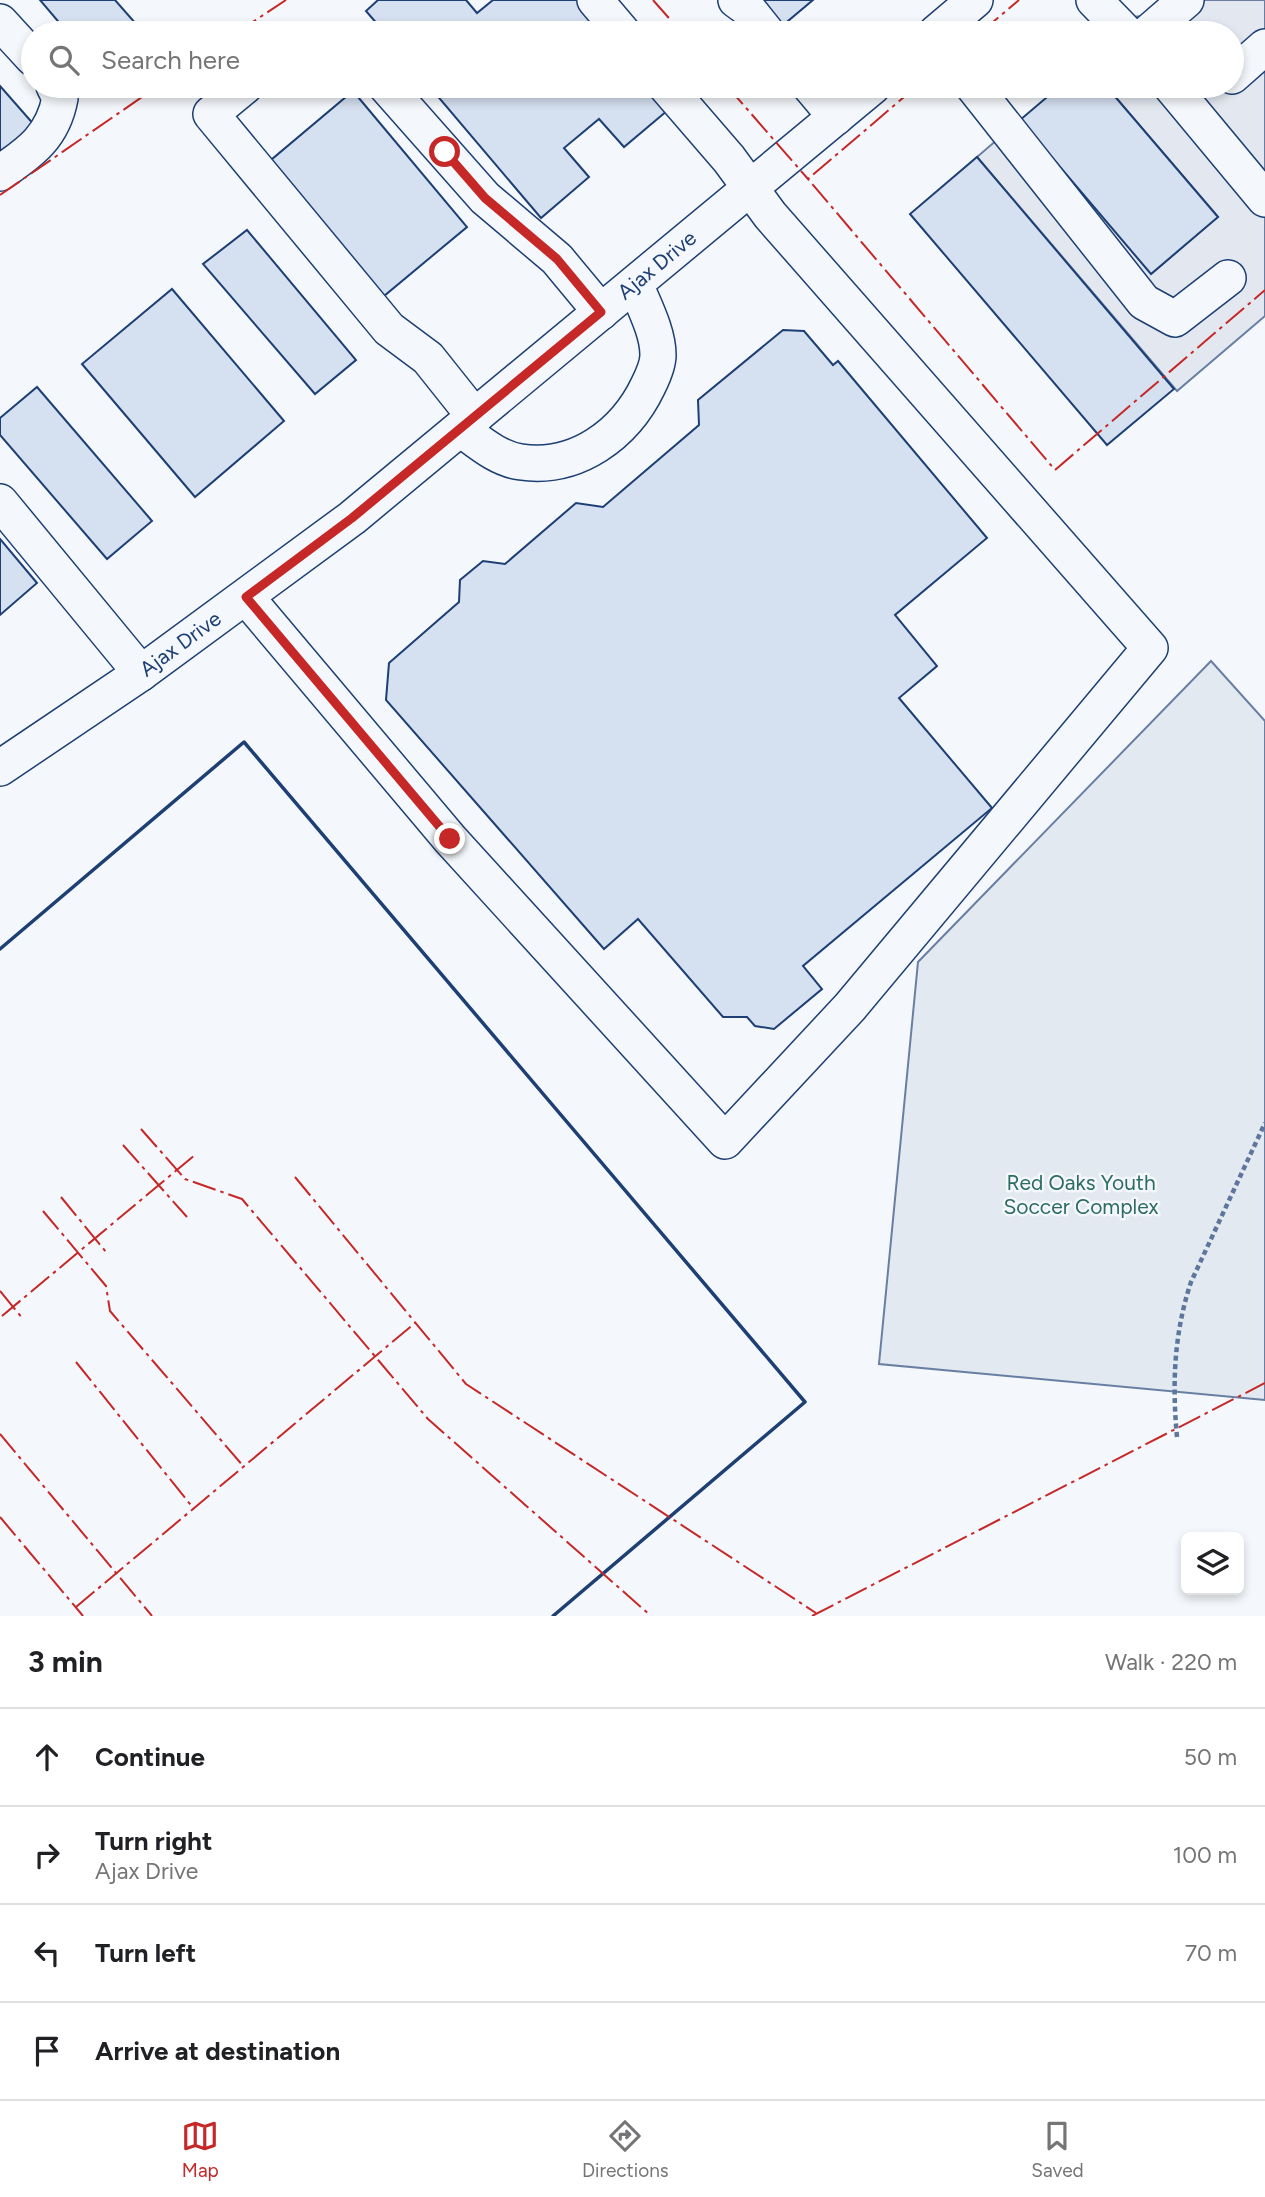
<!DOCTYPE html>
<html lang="en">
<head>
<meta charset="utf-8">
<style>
  body { margin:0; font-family:Figtree,sans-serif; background:#f6f6f6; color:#202124 }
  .controls { position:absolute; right:21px; bottom:21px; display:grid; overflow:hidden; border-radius:10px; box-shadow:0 4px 10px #0003 }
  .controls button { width:63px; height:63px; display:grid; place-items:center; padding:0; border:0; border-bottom:2px solid #e0e0e0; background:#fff; color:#202124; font:35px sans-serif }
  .stop { position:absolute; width:21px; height:21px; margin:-16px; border:5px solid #c62828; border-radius:50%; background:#fff }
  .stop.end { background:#c62828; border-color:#fff; box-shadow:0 2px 7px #0008 }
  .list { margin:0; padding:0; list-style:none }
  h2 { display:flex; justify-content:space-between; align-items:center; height:91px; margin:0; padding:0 28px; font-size:30px }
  h2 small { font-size:23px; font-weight:400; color:#757577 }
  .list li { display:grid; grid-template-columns:46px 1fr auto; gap:21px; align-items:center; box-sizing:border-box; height:98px; padding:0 28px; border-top:2px solid #e0e0e0 }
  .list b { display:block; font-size:26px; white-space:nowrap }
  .list p { margin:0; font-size:23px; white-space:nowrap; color:#757577 }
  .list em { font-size:23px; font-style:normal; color:#757577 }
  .icon { flex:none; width:38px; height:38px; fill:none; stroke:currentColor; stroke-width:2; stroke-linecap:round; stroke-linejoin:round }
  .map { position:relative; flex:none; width:1265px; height:1616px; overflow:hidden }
  .search { position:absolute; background:#fff; box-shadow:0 4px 10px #0003; left:21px; right:21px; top:21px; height:77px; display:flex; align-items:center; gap:18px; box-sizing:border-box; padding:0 24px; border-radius:38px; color:#757577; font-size:26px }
  .sheet { height:483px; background:#fff }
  nav { display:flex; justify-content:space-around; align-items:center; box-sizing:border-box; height:98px; border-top:2px solid #e0e0e0; background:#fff; font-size:19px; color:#757577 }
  nav a { display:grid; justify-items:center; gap:4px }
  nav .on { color:#c62828 }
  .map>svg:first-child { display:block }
  .green { fill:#e3e9f0; stroke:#687fa3; stroke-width:2 }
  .parking { fill:#e3e8f0; stroke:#687fa3; stroke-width:2 }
  .building { fill:#d5e0f0; stroke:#1d3f73; stroke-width:2 }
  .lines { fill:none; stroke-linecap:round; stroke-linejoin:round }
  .minor-casing { stroke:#1d3f73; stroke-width:38 }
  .path { stroke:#5e769c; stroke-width:4.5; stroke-dasharray:5 3.5; stroke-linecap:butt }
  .minor { stroke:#f4f7fb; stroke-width:35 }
  .wall { stroke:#1d3f73; stroke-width:3.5 }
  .power { stroke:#c62828; stroke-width:2; stroke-dasharray:24 5 3.5 5; stroke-linecap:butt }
  .route { stroke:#c62828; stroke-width:9 }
  .labels { text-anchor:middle; stroke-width:5; stroke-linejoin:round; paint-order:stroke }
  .street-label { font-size:21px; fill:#1d3f73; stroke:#f4f7fb }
  .park-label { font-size:21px; fill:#2c6c60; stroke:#f4f7fb }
</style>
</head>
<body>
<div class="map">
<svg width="1265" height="1616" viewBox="0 0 1265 1616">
  <rect width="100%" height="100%" fill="#f4f7fb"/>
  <path class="green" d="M1211,661L1265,721V1400L879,1364L918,962Z"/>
  <path class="parking" d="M1161,0H1265V316L1177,391L977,157L1020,120L1152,273L1218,217L1106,86H1232V33H1102L1133,17L1142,16Z"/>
  <g class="building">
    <path d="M40,0H115L144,33H68Z"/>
    <path d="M378,0H466L477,13L493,0H584L612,33H385L366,11Z"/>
    <path d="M760,0H813L782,26Z"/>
    <path d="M0,86L36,127L0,158Z"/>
    <path d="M429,86H657L674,105L624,147L599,119L564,148L589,177L541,218Z"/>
    <path d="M1060,86H1106L1218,217L1151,274L1020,120Z"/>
    <path d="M353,91L467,227L384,296L271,160Z"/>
    <path d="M977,157L1174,389L1107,445L910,214Z"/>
    <path d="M247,230L356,360L315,394L203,264Z"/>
    <path d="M172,289L284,421L195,497L82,364Z"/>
    <path d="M783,330L804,331L833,365L838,361L987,538L895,615L937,666L899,698L992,808L803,966L822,989L774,1029L755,1026L747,1017H723L638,919L604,949L386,700L389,663L459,602L460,580L483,561L505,564L576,503L603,507L699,425L698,400Z"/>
    <path d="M37,387L152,521L107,559L0,435V418Z"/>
    <path d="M0,539L37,583L0,615Z"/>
  </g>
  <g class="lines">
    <defs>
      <g id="minor">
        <path d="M595,0L623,33"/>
        <path d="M736,0L747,8L767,33"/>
        <path d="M1094,0L1126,33"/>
        <path d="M0,22L33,58"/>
        <path d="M936,33L975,0"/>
        <path d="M1148,33L1186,0"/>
        <path d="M1232,76L1265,47"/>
        <path d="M245,86L211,114L389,329L428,358L475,417"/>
        <path d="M386,86L485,198L557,259L601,312"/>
        <path d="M810,86L836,117"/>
        <path d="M973,86L1144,302L1175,319L1228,278"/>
        <path d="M1171,86L1265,199"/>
        <path d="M0,173C31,152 53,136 60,98L54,86"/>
        <path d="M461,429C479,442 498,459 521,462C577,470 625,434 648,386C652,378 658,364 658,355C658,332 644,306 635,284"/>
        <path d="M0,502L141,673"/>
        <path d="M246,597L450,839L725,1141L850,1007L1150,648L770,215L729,159L666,86"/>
        <path id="s1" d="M0,768L141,673L352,518L873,86"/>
      </g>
    </defs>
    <use href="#minor" class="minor-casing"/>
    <path class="path" d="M1177,1437C1172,1384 1174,1333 1191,1282L1265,1123"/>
    <use href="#minor" class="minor"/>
    <path class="wall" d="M0,949L244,742L805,1402L553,1616"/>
    <g class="power">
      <path d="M653,0L682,33"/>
      <path d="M236,33L286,0"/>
      <path d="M980,33L1019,0"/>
      <path d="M727,86L808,179"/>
      <path d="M917,86L808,179L1055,470L1265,290"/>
      <path d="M0,195L158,86"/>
      <path d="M141,1129L185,1179L242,1199L428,1419L651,1616"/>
      <path d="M123,1145L187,1217"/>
      <path d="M295,1177L466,1384L816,1613"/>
      <path d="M61,1197L106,1252"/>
      <path d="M43,1211L106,1286L110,1311L244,1467"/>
      <path d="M0,1291L23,1319"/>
      <path d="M2,1316L196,1154"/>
      <path d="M76,1362L194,1509"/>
      <path d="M0,1434L152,1616"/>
      <path d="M0,1517L83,1616"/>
      <path d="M76,1607L415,1323"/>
      <path d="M812,1616L1265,1383"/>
    </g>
  </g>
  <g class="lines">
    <path class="route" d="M445,152L485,198L557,259L601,312L352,518L246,597L450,839"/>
  </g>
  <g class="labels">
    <g class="street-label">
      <text dy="7" stroke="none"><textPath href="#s1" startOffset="828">Ajax Drive</textPath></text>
      <text dy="7" stroke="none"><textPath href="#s1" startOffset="219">Ajax Drive</textPath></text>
    </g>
    <g class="park-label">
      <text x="1081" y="1190">Red Oaks Youth<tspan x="1081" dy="24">Soccer Complex</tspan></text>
    </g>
  </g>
</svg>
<div class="controls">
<button><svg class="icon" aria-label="layers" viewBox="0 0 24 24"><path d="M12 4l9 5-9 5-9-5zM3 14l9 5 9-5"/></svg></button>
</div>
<div class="stop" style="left:445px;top:152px"></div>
<div class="stop end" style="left:450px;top:839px"></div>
<div class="search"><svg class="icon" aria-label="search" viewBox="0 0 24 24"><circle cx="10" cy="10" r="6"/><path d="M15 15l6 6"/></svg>Search here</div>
</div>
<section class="sheet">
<h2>3 min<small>Walk · 220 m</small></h2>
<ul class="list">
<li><svg class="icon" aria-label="ahead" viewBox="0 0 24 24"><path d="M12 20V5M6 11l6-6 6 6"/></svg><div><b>Continue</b></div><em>50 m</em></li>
<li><svg class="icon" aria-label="right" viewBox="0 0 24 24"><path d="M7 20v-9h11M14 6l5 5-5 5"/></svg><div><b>Turn right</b><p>Ajax Drive</p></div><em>100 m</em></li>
<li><svg class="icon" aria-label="left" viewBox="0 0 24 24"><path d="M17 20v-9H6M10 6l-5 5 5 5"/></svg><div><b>Turn left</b></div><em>70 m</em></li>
<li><svg class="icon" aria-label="arrive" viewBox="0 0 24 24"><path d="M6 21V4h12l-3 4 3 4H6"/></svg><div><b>Arrive at destination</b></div></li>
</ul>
</section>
<nav>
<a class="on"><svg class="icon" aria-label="map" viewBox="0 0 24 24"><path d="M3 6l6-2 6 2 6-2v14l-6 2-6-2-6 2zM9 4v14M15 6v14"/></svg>Map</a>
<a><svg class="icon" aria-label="directions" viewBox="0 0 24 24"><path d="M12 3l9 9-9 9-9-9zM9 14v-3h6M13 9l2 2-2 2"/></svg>Directions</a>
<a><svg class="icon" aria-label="saved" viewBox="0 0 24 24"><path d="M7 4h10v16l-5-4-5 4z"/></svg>Saved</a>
</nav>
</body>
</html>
